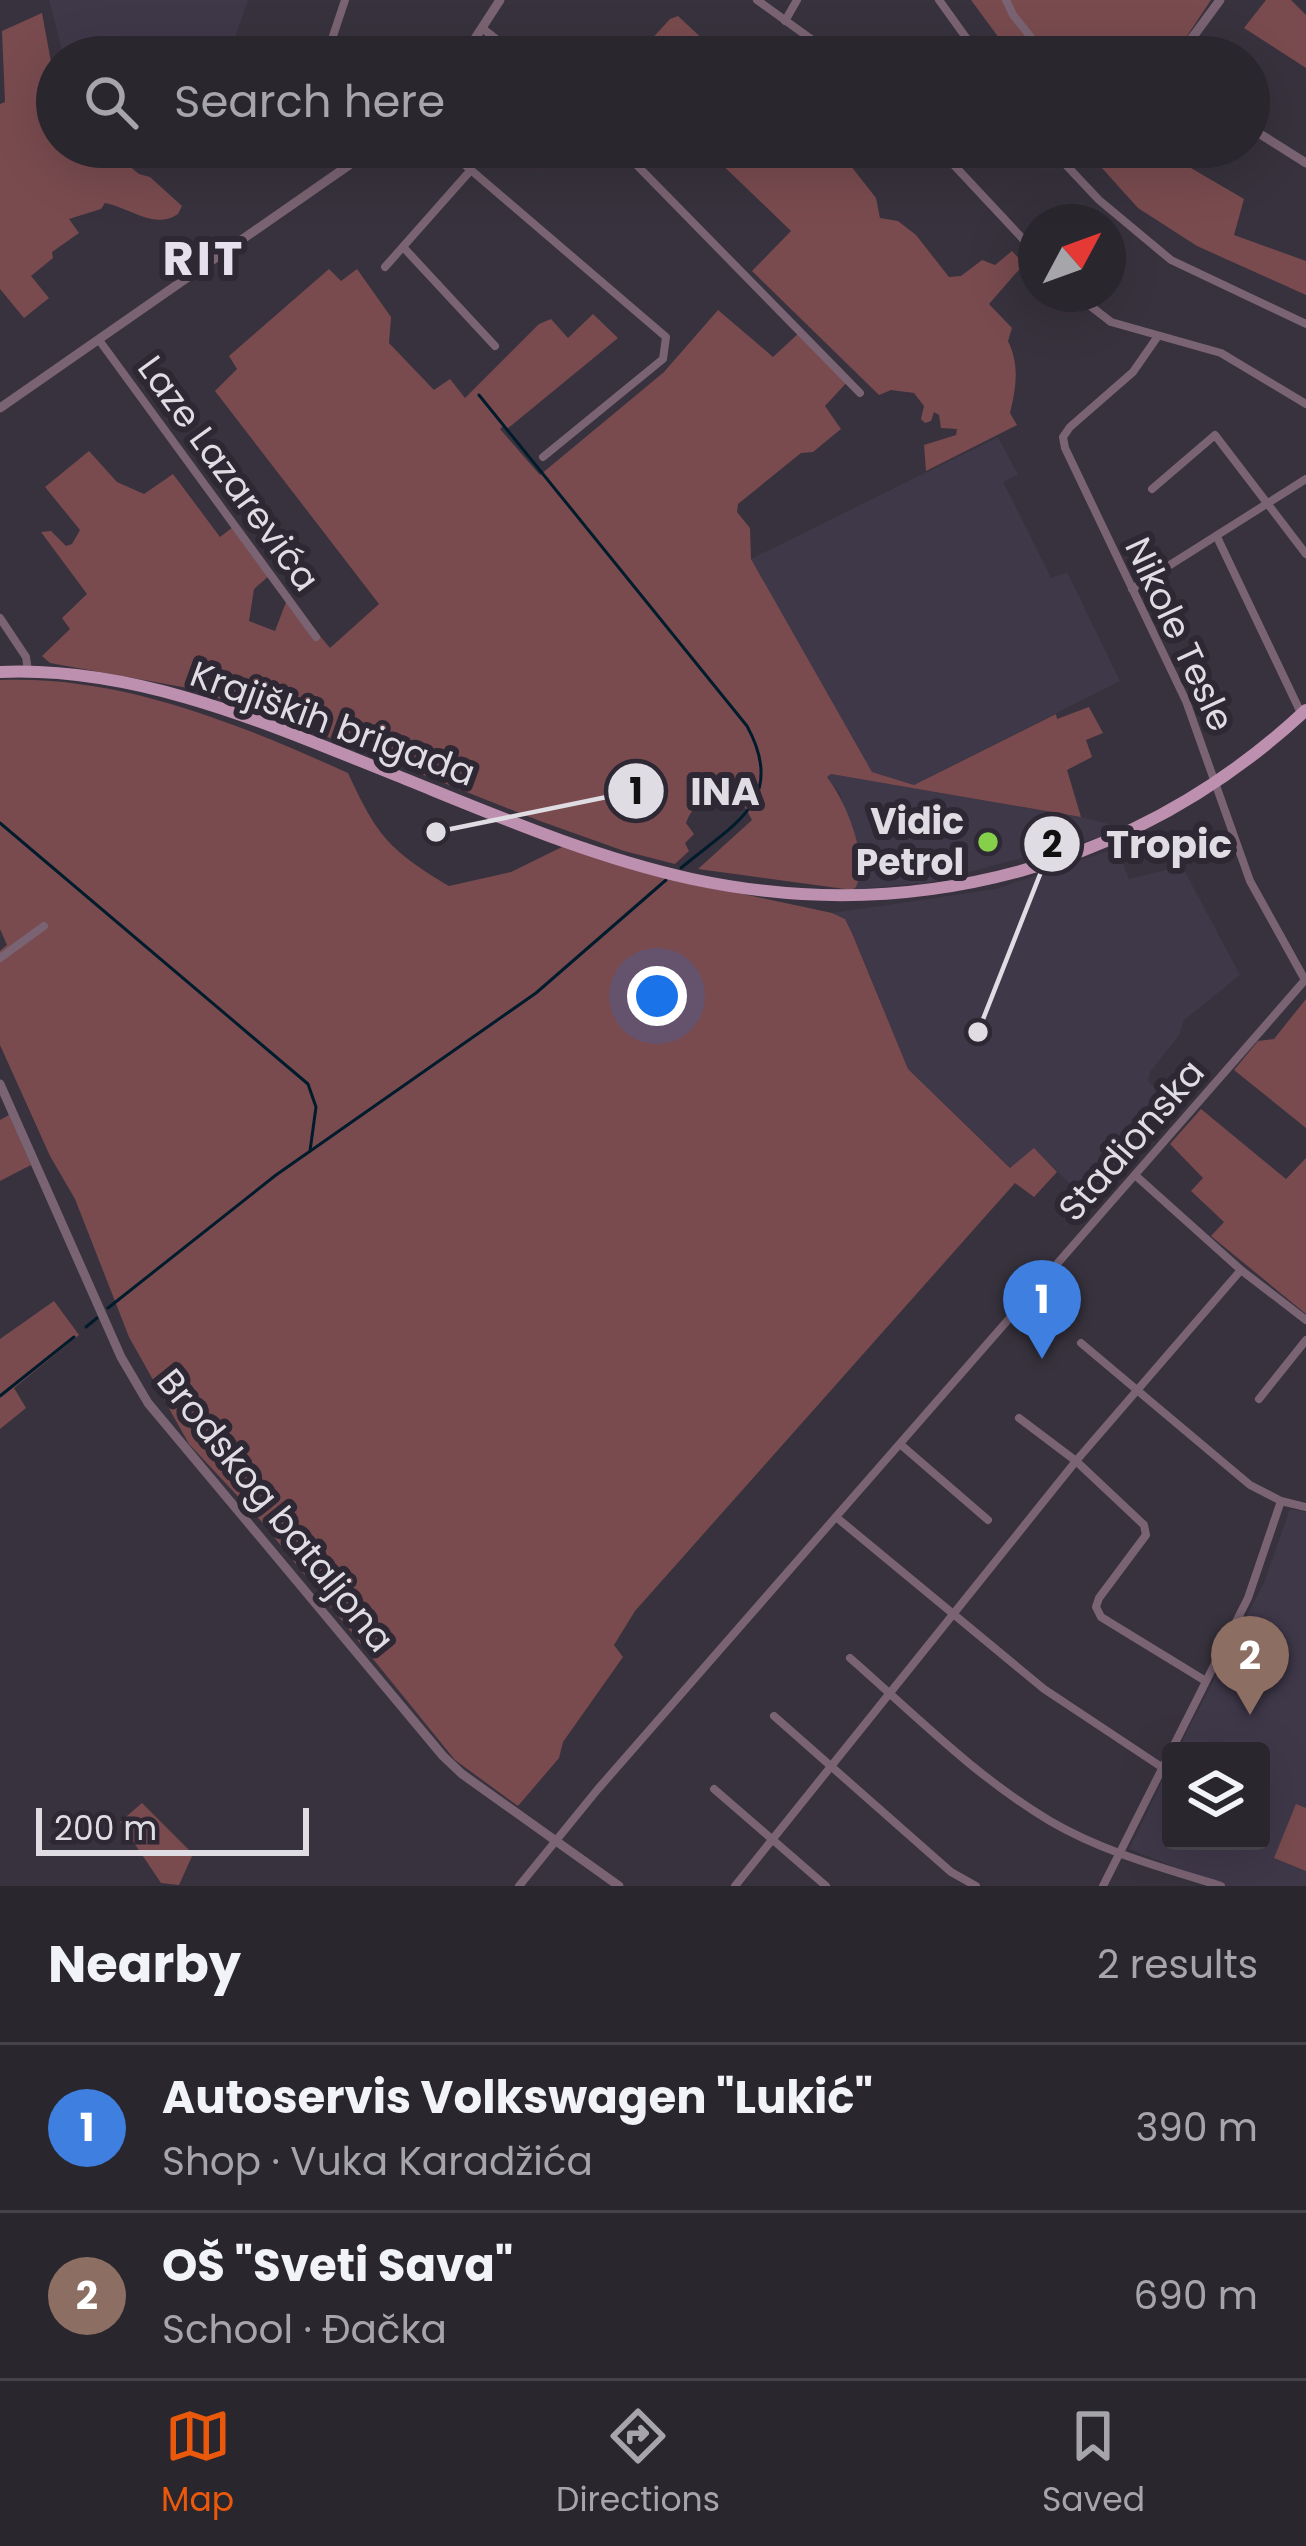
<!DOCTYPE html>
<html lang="en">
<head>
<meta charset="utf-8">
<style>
  body { margin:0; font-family:Poppins,sans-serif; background:#312e36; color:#f1f3f6 }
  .controls { position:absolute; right:36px; bottom:36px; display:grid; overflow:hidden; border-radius:12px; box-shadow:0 12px 48px #0002 }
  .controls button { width:108px; height:108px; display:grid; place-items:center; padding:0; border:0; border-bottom:3px solid #45434a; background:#29262e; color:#f1f3f6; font:60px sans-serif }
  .compass { position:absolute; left:1018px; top:204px; width:108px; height:108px; border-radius:50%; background:#29262e; box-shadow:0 12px 48px #0002; rotate:49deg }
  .scale { position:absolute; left:36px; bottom:30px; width:273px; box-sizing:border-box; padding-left:12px; border:6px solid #dfdce3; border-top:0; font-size:33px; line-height:42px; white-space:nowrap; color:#dfdce3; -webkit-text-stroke:9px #2d2833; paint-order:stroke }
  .you { position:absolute; left:657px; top:996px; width:42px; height:42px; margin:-30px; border:9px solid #fff; border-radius:50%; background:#1a73e8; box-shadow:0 0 0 18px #1a73e833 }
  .badge { display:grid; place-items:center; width:78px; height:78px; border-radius:50%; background:#ea580c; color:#fff; font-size:39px; font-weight:700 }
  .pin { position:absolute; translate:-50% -99px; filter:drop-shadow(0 3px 6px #0008) }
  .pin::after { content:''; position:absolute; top:63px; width:42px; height:36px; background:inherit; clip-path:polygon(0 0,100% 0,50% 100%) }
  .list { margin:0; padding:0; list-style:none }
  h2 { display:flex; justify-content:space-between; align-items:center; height:156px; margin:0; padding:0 48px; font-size:51px }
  h2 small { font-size:39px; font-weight:400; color:#a5a5aa }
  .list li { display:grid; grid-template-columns:78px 1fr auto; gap:36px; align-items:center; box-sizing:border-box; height:168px; padding:0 48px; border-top:3px solid #45434a }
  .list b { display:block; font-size:45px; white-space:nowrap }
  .list p { margin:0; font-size:39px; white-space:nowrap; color:#a5a5aa }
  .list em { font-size:39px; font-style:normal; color:#a5a5aa }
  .icon { flex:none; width:66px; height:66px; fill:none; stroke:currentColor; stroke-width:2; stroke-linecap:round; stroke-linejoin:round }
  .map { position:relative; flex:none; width:1306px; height:1886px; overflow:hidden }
  .search { position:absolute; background:#29262e; box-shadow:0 12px 48px #0002; left:36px; right:36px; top:36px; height:132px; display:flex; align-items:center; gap:30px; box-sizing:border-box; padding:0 42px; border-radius:66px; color:#a5a5aa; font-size:45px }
  .sheet { height:492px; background:#29262e }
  nav { display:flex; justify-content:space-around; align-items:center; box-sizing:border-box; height:168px; border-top:3px solid #45434a; background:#29262e; font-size:33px; color:#a5a5aa }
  nav a { display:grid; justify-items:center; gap:6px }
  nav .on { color:#ea580c }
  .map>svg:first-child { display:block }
  .built { fill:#3f3849 }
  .green { fill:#794b4f }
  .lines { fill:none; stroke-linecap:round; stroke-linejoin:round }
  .stream { stroke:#001c2c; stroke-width:3 }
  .minor { stroke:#7a6372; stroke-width:8 }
  .tertiary { stroke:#7a6372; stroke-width:9 }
  .primary { stroke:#be90af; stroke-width:12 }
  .poi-dot { fill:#86cf4b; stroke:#2d2833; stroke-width:4.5 }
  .labels { text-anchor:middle; stroke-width:12; stroke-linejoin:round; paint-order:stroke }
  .street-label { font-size:36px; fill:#dfdce3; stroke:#2d2833 }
  .poi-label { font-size:36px; font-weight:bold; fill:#dfdce3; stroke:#2d2833; text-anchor:end }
  .district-label { font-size:48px; font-weight:bold; letter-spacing:3px; fill:#e6e0ee; stroke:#2d2833 }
  .leader { fill:none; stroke:#dfdce3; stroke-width:4.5 }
  .callout-dot { fill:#dfdce3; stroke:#2d2833; stroke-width:4.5 }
  .mark-label { font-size:36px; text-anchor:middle; font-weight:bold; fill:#111 }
  .callout-label { font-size:39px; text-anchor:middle; font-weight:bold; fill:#dfdce3; stroke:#2d2833; stroke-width:12; stroke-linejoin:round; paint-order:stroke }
</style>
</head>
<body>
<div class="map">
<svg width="1306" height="1886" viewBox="0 0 1306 1886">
  <rect width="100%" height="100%" fill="#37323d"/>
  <g class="built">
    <path d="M49,0H248L234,40L241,50L264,57H64Z"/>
    <path d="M998,437L1018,475L1003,482L1051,578L1067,572L1120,681L914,785L872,772L751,559Z"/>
    <path d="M831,774L1081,817L1109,824L1112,834L931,882L852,890L861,875V864L840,794L826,776Z"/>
    <path d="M1117,848L1129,879L1182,866L1240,975L1183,1021L1180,1034L1150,1072L1148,1081L1178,1110L1093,1206L1034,1149L1011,1168L908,1069L852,932L845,919L832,913L996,889Z"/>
    <path d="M1290,1509L1306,1512V1886H1223L1129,1849L1171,1763V1841H1261V1751H1177L1264,1583Z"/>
  </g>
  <g class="green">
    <path d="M971,0H1211L1173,57H1013Z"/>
    <path d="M1266,0H1291L1306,15V68L1244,28Z"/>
    <path d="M42,13L51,62L57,74V147H106L139,174L150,177L182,206L178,214C154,230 131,208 105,203L101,209L69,219L79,233L52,252L53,258L31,276L49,298L24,318L0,289V104L5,102L2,31Z"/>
    <path d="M678,16L722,57H635L670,19Z"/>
    <path d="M718,147H836L876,198L880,218L898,221L916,235L949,277L961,276L982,260L995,265L1012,251L1024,264L989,304L1012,328L1008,341C1020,366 1016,388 1010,413L1017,425L926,471L924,445L956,435L957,429L941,428L939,415L934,412L931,421L925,423L921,419L924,406L914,393L891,390L879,395L752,271L791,231L711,154Z"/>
    <path d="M1083,147H1117L1135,168L1148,147H1155L1244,199L1234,235L1306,261V295L1197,246L1138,208Z"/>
    <path d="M329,269L341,281L357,269L391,317L389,343L434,390L450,379L465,398L539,324L551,319L568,338L593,314L618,338L507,429L504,425L500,429L540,475L664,372L718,310L773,357L801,331L850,379L825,406L841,429L813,452L801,453L738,504L737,512L750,528L751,559L872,772L914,785L1056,714L1057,719L1089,707L1103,733L1086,740L1092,757L1067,770L1081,817L831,774L827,777C846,802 869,856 856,887L852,890L698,869L752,820L742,802L721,783L711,785C705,801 691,807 686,823L694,834L685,843L689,851L675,864L624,851L540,821L300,726L188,688L50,663L42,656L70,629L62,618L87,594L41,532L51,531L66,546L72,544L80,530L45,487L89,451L117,482L144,494L173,474L220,537L233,527L271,574L254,589L249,621L275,631L288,597L330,648L379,604L215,391L237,369L229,356Z"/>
    <path d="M0,680C122,675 239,724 348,773C377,836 389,850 449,886L511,872L564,846L663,877L832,913L845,919L852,933L908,1069L1010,1168L1034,1148L1057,1172L1034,1197L1015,1183L635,1611L614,1645L623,1657L563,1742L559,1758L518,1806L455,1760L261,1521L189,1444L129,1337L75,1199L50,1156L0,1045V951L7,945L0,929Z"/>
    <path d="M1306,999V1128L1234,1070L1258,1041L1274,1039Z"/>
    <path d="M1201,1109L1286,1179L1306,1158V1314L1211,1236L1224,1222L1191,1191L1203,1178L1170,1144Z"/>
    <path d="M9,1115L31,1165L0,1181V1120Z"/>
    <path d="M54,1301L79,1335L14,1388L26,1408L0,1429V1339Z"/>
    <path d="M142,1803L193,1854L179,1885L161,1883L120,1822Z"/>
    <path d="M1296,1804L1306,1808V1871L1274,1858Z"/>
  </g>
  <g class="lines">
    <g class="stream">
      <path d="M479,395L747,726C788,801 733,824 681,868"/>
      <path d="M0,823L308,1084L316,1107L310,1151"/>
      <path d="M108,1308L276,1175L536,993L666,880"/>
      <path d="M86,1327L97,1318"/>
      <path d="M0,1396L74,1337"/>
    </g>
    <g class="minor">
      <path d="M757,0L836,57"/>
      <path d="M939,0L980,57"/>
      <path d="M1006,0L1013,15L1047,57"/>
      <path d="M785,21L797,0"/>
      <path d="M482,28L519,57"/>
      <path d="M326,57L345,0"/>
      <path d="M444,147L666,337L663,359L543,457"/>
      <path d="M619,147L860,393"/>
      <path d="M937,147L1036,253"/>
      <path d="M1049,147L1099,200L1171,260L1306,324"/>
      <path d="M540,164L553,147"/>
      <path d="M404,248L495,346"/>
      <path d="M385,267L470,171"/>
      <path d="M1075,294L1111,322L1221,353L1306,404"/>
      <path d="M1158,336L1133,372L1070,427L1063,437L1065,448L1186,701L1250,881L1305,980"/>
      <path d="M99,340L316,637"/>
      <path d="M1152,489L1215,435L1306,554"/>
      <path d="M1217,537L1301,713"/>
      <path d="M1132,589L1306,479"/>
      <path d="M0,618L26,657L28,671"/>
      <path d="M0,958L44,926"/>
      <path d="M1135,1175L1241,1270L1306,1320"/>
      <path d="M1081,1343L1250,1485L1281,1501L1306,1507"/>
      <path d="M1259,1399L1306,1340"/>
      <path d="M1019,1418L1076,1461L1144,1525L1146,1535L1099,1598L1096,1607L1101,1617L1204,1680"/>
      <path d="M900,1444L988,1520"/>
      <path d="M836,1517L1044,1689L1160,1766"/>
      <path d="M850,1658C914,1714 976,1777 1050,1821C1103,1852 1163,1868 1221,1886"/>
      <path d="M774,1716L951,1872L976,1886"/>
      <path d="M714,1789L826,1886"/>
      <path d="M519,1886L598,1789L1306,979"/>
      <path d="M735,1886L1076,1461L1241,1270"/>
      <path d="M1103,1886L1248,1598L1281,1501"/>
    </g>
    <g class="tertiary">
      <path d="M463,57L500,0"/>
      <path d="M1178,57L1220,0"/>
      <path d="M1249,127L1306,163"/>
      <path d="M0,408L375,147"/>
      <path d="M0,1084L121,1357L148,1403L443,1756L462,1774L619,1886"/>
    </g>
    <path class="primary" d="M0,672C137,666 268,724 393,774C490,813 590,857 692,879C916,927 1139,866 1306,710"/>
  </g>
  <circle class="poi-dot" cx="988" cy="842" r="12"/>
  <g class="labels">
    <g class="street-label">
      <text transform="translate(229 473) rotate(54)" y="13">Laze Lazarevića</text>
      <text transform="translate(1180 634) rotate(65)" y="13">Nikole Tesle</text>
      <text transform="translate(333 723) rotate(20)" y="13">Krajiških brigada</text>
      <text transform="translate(1131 1140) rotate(-49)" y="13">Stadionska</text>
      <text transform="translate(276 1510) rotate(51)" y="13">Brodskog bataljona</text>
    </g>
    <g class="poi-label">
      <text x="964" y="834">Vidic<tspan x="964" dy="41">Petrol</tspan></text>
    </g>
    <g class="district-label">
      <text x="204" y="275">RIT</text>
    </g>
  </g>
  <path class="leader" d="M436 832L636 791M978 1032L1052 844"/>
  <g class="callout-dot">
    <circle cx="436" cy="832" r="12"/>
    <circle cx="978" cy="1032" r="12"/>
    <circle cx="636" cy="791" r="30"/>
    <circle cx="1052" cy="844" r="30"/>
  </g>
  <g class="mark-label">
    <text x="636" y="804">1</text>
    <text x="1052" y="857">2</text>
  </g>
  <g class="callout-label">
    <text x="725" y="805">INA</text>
    <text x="1169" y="858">Tropic</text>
  </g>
</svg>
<div class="controls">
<button><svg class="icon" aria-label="layers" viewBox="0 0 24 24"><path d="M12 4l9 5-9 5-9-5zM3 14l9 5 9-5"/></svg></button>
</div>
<svg class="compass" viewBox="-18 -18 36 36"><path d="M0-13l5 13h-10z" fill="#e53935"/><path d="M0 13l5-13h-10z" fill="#a5a5aa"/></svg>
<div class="scale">200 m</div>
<div class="you"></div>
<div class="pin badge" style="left:1042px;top:1359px;background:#3f7fe0">1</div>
<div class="pin badge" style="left:1250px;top:1715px;background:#8d6e63">2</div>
<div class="search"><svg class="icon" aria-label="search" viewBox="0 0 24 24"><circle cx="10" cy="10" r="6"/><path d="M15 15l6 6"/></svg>Search here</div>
</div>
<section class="sheet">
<h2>Nearby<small>2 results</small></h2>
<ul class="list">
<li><span class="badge" style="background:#3f7fe0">1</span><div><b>Autoservis Volkswagen &quot;Lukić&quot;</b><p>Shop · Vuka Karadžića</p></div><em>390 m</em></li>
<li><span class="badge" style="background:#8d6e63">2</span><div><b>OŠ &quot;Sveti Sava&quot;</b><p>School · Đačka</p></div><em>690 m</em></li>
</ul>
</section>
<nav>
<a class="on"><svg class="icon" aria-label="map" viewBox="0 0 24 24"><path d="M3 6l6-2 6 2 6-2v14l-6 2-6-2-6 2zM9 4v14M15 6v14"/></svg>Map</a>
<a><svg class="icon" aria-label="directions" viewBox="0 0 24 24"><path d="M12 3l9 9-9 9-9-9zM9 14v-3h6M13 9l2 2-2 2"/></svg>Directions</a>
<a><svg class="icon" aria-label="saved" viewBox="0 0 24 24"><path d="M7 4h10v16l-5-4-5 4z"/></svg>Saved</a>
</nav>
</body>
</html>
